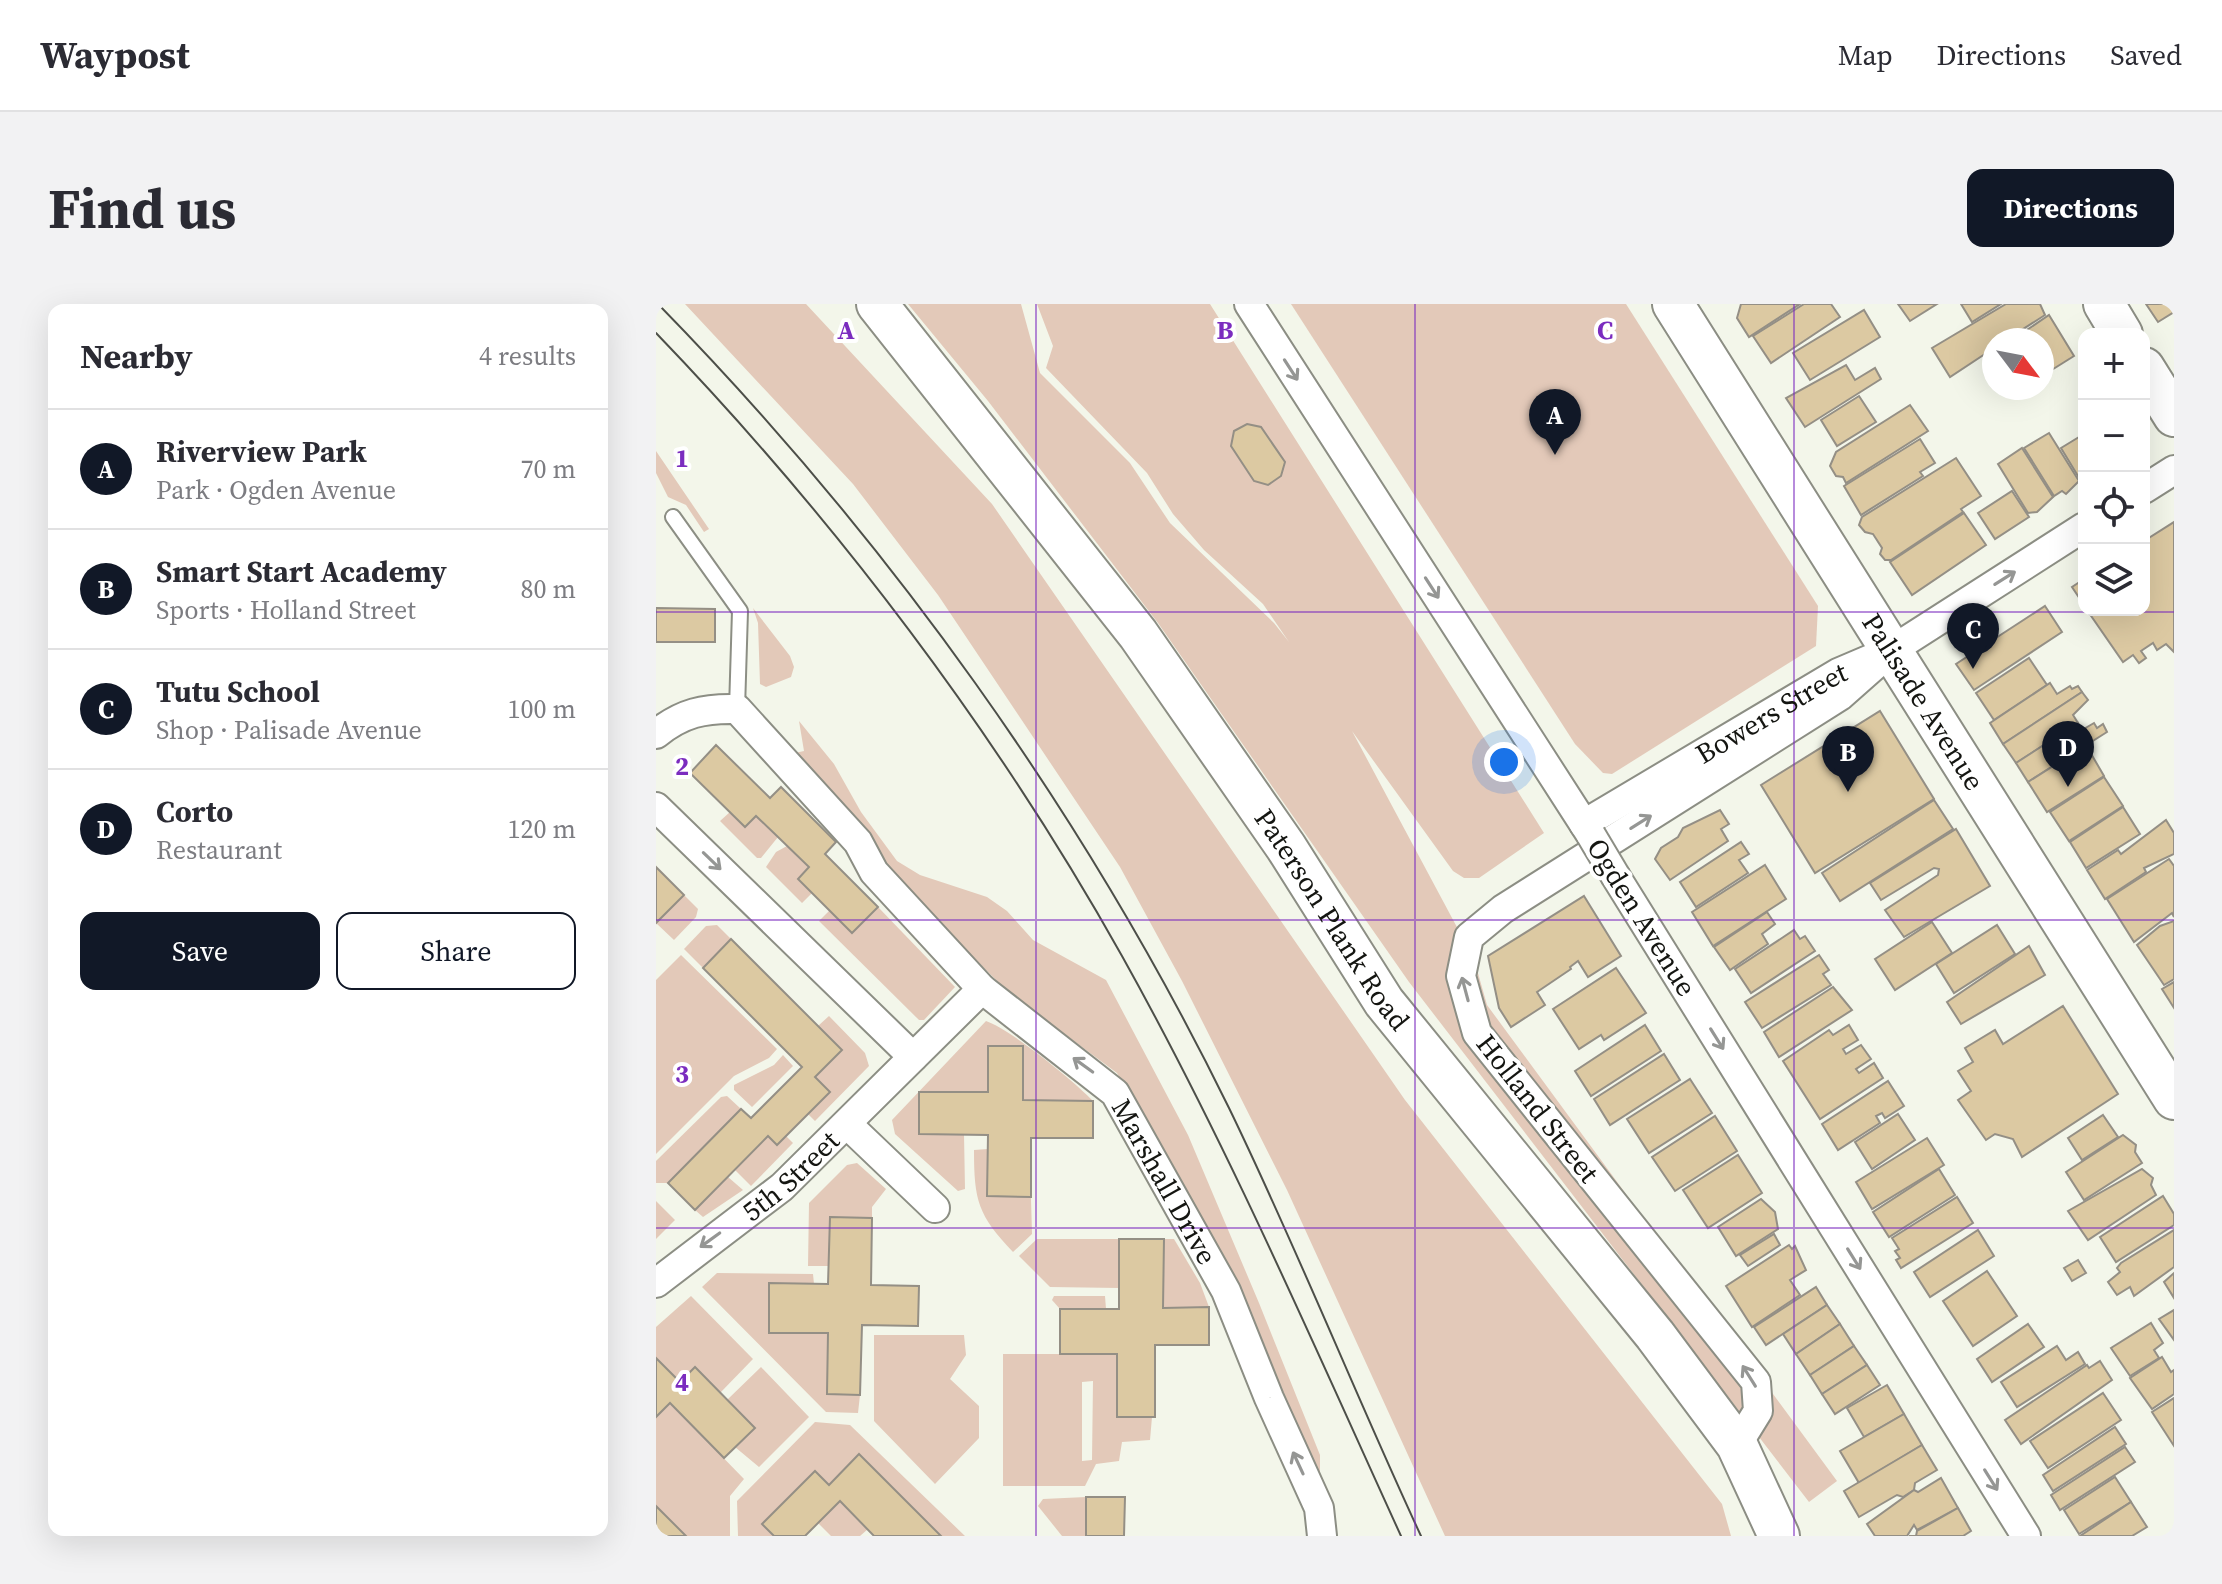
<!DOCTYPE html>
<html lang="en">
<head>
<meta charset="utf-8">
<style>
  body { margin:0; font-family:"Source Serif 4",serif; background:#f2f2f3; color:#2b2b33 }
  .controls { position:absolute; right:24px; top:24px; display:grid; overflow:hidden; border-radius:16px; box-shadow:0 8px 32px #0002 }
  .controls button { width:72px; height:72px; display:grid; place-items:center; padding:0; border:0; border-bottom:2px solid #e1e1e2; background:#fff; color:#2b2b33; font:40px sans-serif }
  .compass { position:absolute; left:1326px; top:24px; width:72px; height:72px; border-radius:50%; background:#fff; box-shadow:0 8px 32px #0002; rotate:122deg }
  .you { position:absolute; left:848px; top:458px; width:28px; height:28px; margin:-20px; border:6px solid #fff; border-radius:50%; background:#1a73e8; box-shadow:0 0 0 12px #1a73e833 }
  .badge { display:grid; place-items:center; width:52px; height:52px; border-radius:50%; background:#111827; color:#fff; font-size:26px; font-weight:700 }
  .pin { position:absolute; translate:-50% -66px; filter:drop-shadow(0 2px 4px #0008) }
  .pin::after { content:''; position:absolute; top:42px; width:28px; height:24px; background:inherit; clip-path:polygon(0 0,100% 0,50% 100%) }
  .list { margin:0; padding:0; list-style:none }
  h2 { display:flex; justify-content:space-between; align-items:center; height:104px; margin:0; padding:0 32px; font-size:34px }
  h2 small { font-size:26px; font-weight:400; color:#7c7c81 }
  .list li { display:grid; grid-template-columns:52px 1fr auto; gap:24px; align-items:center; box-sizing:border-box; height:120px; padding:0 32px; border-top:2px solid #e1e1e2 }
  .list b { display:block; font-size:30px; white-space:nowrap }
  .list p { margin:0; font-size:26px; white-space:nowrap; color:#7c7c81 }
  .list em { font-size:26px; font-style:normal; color:#7c7c81 }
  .actions { display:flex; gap:16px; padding:24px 32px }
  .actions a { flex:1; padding:18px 0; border:2px solid #111827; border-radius:16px; text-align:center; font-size:28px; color:#111827 }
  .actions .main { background:#111827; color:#fff }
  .icon { flex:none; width:44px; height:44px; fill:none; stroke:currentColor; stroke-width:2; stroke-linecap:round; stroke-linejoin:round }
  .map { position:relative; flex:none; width:1518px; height:1232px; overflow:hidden; border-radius:16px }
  header { display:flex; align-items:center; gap:48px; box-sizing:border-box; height:112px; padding:0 40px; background:#fff; border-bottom:2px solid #e1e1e2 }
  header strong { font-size:38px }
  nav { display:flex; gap:44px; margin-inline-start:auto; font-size:28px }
  .intro { display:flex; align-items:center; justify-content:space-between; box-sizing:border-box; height:192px; padding:0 48px }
  h1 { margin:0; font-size:56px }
  .button { padding:20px 36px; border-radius:16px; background:#111827; color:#fff; font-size:28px; font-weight:700 }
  main { display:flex; gap:48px; padding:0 48px }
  aside { flex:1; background:#fff; border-radius:16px; box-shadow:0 8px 32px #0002 }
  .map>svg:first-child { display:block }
  .green { fill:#e3c9b9; fill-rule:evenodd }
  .building { fill:#dcc9a2; stroke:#948f85; stroke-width:2 }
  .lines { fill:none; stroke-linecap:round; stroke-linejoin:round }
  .lane-casing { stroke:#8c8e84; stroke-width:18 }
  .street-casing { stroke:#8c8e84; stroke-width:32 }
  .secondary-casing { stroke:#8c8e84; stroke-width:44 }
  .lane { stroke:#fff; stroke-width:14 }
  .street { stroke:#fff; stroke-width:28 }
  .secondary { stroke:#fff; stroke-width:40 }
  .tram { stroke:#4d4f49; stroke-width:2 }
  .street-bridge-casing { stroke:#8c8e84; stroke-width:32; stroke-linecap:butt }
  .street-bridge { stroke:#fff; stroke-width:28 }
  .oneway { stroke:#959694 }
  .grid { fill:none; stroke:#7b2cbf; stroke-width:2; stroke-opacity:0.55 }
  .labels { text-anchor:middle; stroke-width:8; stroke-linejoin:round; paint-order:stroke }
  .street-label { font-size:28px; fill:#141511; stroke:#fff }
  .grid-label { font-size:26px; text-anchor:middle; font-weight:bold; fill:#7b2cbf; stroke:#fff; stroke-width:8; stroke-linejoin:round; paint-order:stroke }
</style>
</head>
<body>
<header>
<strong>Waypost</strong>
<nav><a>Map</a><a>Directions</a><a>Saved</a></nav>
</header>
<div class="intro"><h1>Find us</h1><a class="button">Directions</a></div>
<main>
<aside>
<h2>Nearby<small>4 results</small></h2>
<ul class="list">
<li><span class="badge">A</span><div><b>Riverview Park</b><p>Park · Ogden Avenue</p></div><em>70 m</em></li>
<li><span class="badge">B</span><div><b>Smart Start Academy</b><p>Sports · Holland Street</p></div><em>80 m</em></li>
<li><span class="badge">C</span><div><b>Tutu School</b><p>Shop · Palisade Avenue</p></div><em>100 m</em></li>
<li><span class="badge">D</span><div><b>Corto</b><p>Restaurant</p></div><em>120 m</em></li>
</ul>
<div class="actions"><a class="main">Save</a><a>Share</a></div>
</aside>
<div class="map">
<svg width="1518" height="1232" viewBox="0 0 1518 1232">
  <rect width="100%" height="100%" fill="#f3f6ea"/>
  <g class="green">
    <path d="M29,0H150L336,200L749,796L1066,1200L1075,1232H789L631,886L526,677L464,563L282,291L197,180Z"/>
    <path d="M252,0H365L384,69L474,159L514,219L618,319L633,338L607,300L548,246L517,210L491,169L390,64L397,42L381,0H554L888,529L823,574H808L797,567L696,427L818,655L831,701L1181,1177L1153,1198L753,678L502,319L332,97Z"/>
    <path d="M635,0H970L1162,302L1160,342L956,470L947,469L919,440Z"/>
    <path d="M0,147L53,225L48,228L30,201L12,193L0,169Z"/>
    <path d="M97,304L134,352L138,363L135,373L110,383L104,380L102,319Z"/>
    <path d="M143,417L178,460L205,508L241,557L264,571L331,593L351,607L377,636L450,676L532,831L603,999L664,1151V1183L575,970L461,769L353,689L228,564L139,449L148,447Z"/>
    <path d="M74,508L89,523L100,512L122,533L105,554H101L64,517Z"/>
    <path d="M131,542L153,563L142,575L156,589L146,599L110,563L120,548Z"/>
    <path d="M28,591L42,605L40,613L18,636L0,619Z"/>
    <path d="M222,603L299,683L268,716H263L163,617L174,606Z"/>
    <path d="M61,621L75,635L47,664L28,645L50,622Z"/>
    <path d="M25,651L121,745L113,754L78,772L0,850V676Z"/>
    <path d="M173,712L209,749L213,762L159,817L152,810L159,773L186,746L162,722Z"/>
    <path d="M330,717C354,725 418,777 437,797L367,796V742H333L332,788H263V830H308L309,885L302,887L239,830L236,816Z"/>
    <path d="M127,751L137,762L96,803L78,786V781L118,761Z"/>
    <path d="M71,792L85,805L12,879H0V857L65,793Z"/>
    <path d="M112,832H130L137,839L95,882L79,866Z"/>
    <path d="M332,845V892L375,893L376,930L357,948C322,911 318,897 318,846Z"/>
    <path d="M201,859L230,885L216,903V914L173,962H152L153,899L191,861Z"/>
    <path d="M72,873L87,886L47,913L39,906Z"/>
    <path d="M0,897L19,916L0,935Z"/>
    <path d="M381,935H463V984L394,983L363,952Z"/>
    <path d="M508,935H518L544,979L553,1003L507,1004Z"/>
    <path d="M61,969L157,970L158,980L113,979V1028L172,1029L171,1090L204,1091L202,1109L170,1108L46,983Z"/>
    <path d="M35,992L97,1055L64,1089L24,1078L0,1054V1023Z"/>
    <path d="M398,992H449L450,1005H404L396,996Z"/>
    <path d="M218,1031H308L310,1051L294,1075L323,1102V1134L279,1180L218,1117Z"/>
    <path d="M347,1050H461V1113H496L494,1136L466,1138L463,1157L440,1160L429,1182H347ZM437,1077L436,1156L426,1157V1078Z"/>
    <path d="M105,1063L153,1113L103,1163L79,1143L98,1123L71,1096Z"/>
    <path d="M14,1099L88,1175L74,1192V1232H30L0,1202V1113Z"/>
    <path d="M159,1118L194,1121L309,1232H285L203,1151L173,1181L159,1167L118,1232H82L81,1197Z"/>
    <path d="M430,1193V1232H406L382,1202L387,1195Z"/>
    <path d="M184,1197L212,1225L204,1232H175L162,1219Z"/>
  </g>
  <g class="building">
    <path d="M1085,0H1144L1093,33L1081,14Z"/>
    <path d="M1148,0H1175L1184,13L1115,59L1097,32Z"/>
    <path d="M1242,0H1281L1254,17Z"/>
    <path d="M1305,0H1345L1316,18Z"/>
    <path d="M1350,0H1384L1389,11L1350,36H1338V44L1294,73L1276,44Z"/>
    <path d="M1490,0H1518V8L1502,18Z"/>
    <path d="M1208,6L1224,33L1154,76L1137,49Z"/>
    <path d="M1393,11L1418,52L1386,72V36H1356Z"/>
    <path d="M1190,61L1199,76L1219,64L1225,75L1149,123L1130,94Z"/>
    <path d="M1203,92L1220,118L1181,142L1165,116Z"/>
    <path d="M1254,101L1272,127L1190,179L1187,173L1180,172L1174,162L1180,148Z"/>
    <path d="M591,120L605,123L629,158L625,172L612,181L598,177L575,142L578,127Z"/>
    <path d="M1393,129L1423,177L1410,190L1406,187L1398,192L1368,144Z"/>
    <path d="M1428,130V175L1425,177L1405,144Z"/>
    <path d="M1264,135L1279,159L1264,168L1267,172L1205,211L1188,182Z"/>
    <path d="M1366,144L1397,193L1381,208L1372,209L1342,160Z"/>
    <path d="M1300,154L1325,192L1305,205L1307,208L1235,256H1229L1224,250L1226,244L1217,230L1209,228L1203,221L1206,213Z"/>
    <path d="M1356,187L1373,213L1339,235L1322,209Z"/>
    <path d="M1308,209L1330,241L1256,291L1234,258Z"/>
    <path d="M1518,218V348L1510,340L1501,346L1497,339L1485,347L1490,354L1483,359L1477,351L1467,358L1431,306H1488V237Z"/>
    <path d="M1428,275V301L1416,283Z"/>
    <path d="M1389,302L1406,328L1318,386L1300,360Z"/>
    <path d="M0,304L59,305V338H0Z"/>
    <path d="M1373,354L1391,381L1338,416L1320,389Z"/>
    <path d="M1394,379L1401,390L1414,382L1416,385L1422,382L1426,388L1347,440L1334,419Z"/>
    <path d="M1426,388L1432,396L1417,411L1422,419L1360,459L1347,440Z"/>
    <path d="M1224,407L1278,495L1159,569L1105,481Z"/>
    <path d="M1422,419L1426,426L1438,419L1441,424L1447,420L1451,428L1372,478L1360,459Z"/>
    <path d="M60,441L114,494L125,483L180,538L169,550L222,603L196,629L142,575L153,563L122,533L100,512L89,523L34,469Z"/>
    <path d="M1430,441L1448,472L1391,508L1372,478Z"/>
    <path d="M1448,473L1467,502L1413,537L1394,508Z"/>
    <path d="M1278,496L1297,525L1184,597L1166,569Z"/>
    <path d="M1467,503L1484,530L1430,564L1414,538Z"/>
    <path d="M1064,506L1073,520L1065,525L1072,537L1014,576L999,555L1005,544L1022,533L1027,524Z"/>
    <path d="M1510,516L1518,529V550L1488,564L1490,568L1449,595L1431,566L1462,546L1465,550Z"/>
    <path d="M1300,525L1334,582L1248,633L1229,606L1282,571L1283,565L1278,564L1225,596L1214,579Z"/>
    <path d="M1085,538L1093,550L1083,556L1092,569L1040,603L1024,578Z"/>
    <path d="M1513,555L1518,562V613L1516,609L1478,638L1451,595Z"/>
    <path d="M1109,561L1130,595L1057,642L1036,608Z"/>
    <path d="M0,563L28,591L0,619Z"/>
    <path d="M928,592L965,652L932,673L922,657L914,663L915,665L881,688L889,701L855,723L843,704L832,652Z"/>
    <path d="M1111,608L1119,620L1106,630L1112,640L1074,666L1058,643Z"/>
    <path d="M1518,617V675L1508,681L1481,641L1504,622Z"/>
    <path d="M1276,618L1296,649L1239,686L1219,655Z"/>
    <path d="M1341,621L1359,650L1298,689L1280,660Z"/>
    <path d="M1138,626L1144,635L1149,632L1159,647L1095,689L1079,665Z"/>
    <path d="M75,635L186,746L159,773L174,788L121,841L112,832L39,906L12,879L85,805L95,814L146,763L47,664Z"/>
    <path d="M1373,642L1389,671L1305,720L1291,698Z"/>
    <path d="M1163,651L1173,666L1167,670L1175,681L1106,724L1089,698Z"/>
    <path d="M960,664L990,709L948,736L945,731L923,745L897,705Z"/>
    <path d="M1518,678V704L1506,685Z"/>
    <path d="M1177,683L1196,706L1123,753L1108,728Z"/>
    <path d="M1407,702L1462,790L1366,853L1357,835L1339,830L1330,836L1302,796L1315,787L1302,767L1317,758L1309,744L1339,726L1347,740Z"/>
    <path d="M989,721L1005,747L935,792L919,767Z"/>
    <path d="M1193,721L1202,736L1187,745L1190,750L1205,741L1215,755L1200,765L1203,769L1218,759L1227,774L1164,815L1127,757L1173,726L1177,731Z"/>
    <path d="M332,742H367V796L437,797V834H375V893L331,892L332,831L263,830V788H332Z"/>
    <path d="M1008,750L1024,776L954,821L938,795Z"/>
    <path d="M1034,775L1056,809L993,849L971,815Z"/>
    <path d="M1232,777L1248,802L1229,814L1226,809L1220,812L1224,819L1182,846L1166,820Z"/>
    <path d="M1242,810L1259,836L1216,865L1199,838Z"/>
    <path d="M1447,811L1462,833L1426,856L1412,834Z"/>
    <path d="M1059,812L1081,847L1019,887L996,853Z"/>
    <path d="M1467,831L1480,841L1479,848L1486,859L1428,896L1410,868Z"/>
    <path d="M1271,834L1288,861L1216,905L1200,878Z"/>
    <path d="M1082,851L1106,889L1052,924L1027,886Z"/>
    <path d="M1283,865L1299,891L1233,933L1217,908Z"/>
    <path d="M1486,865L1497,874L1495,881L1500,891L1432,936L1412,907Z"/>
    <path d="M1507,892L1518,910V921L1460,958L1444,933Z"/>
    <path d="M1301,893L1317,919L1245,964L1240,956L1244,954L1239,947L1243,945L1236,934Z"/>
    <path d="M1105,895L1119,908L1122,925L1080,952L1062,923Z"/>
    <path d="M174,913L216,914L215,981L263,982L262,1022L206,1021L204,1091L171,1090L172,1029H113V979L172,980Z"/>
    <path d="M1322,926L1338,952L1274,993L1258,968Z"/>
    <path d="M1518,926V963L1478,992L1474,983L1461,991L1452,978L1464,968L1461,964L1465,959Z"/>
    <path d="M1118,930L1124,941L1092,962L1084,951Z"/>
    <path d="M463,935H508L507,1004L553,1003V1041H499V1113H461V1050H404V1005H463Z"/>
    <path d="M1133,941L1136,945L1139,942L1150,966L1134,976L1144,991L1096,1023L1070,982Z"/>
    <path d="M1422,956L1430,969L1416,977L1408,964Z"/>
    <path d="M1331,967L1361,1012L1317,1042L1287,997Z"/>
    <path d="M1518,969V994L1508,978Z"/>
    <path d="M1160,983L1171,1001L1110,1041L1098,1023Z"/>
    <path d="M1171,1001L1184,1020L1140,1050L1127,1030Z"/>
    <path d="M1518,1006V1036L1503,1015Z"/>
    <path d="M1495,1019L1507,1039L1498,1046L1503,1054L1474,1072L1455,1044Z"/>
    <path d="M1184,1020L1198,1042L1154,1071L1140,1050Z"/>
    <path d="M1372,1020L1388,1043L1336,1078L1321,1055Z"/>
    <path d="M1198,1042L1211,1061L1166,1090L1154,1071Z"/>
    <path d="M1401,1042L1410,1056L1422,1048L1429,1060L1361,1103L1345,1078Z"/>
    <path d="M1506,1053L1515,1068L1518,1066V1090L1496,1105L1474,1074Z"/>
    <path d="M0,1054L24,1078L39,1063L99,1124L68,1154L14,1099L0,1113Z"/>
    <path d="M1444,1057L1456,1076L1365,1140L1349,1116L1431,1061L1433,1064Z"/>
    <path d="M1211,1061L1224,1081L1179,1110L1166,1090Z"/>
    <path d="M1231,1081L1248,1110L1208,1133L1191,1104Z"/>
    <path d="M1447,1089L1465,1116L1392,1164L1374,1137Z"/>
    <path d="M1518,1094V1142L1496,1108Z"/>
    <path d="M1248,1110L1266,1141L1203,1179L1184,1147Z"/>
    <path d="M1459,1123L1470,1140L1397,1187L1387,1171Z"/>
    <path d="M1266,1141L1281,1166L1259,1179L1258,1186L1247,1193L1241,1191L1203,1213L1188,1187Z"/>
    <path d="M1469,1143L1479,1158L1404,1206L1395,1191Z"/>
    <path d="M203,1150L285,1232H218L184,1197L149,1232H118L106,1220L159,1167L173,1181Z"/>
    <path d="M1459,1173L1475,1198L1423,1230L1408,1206Z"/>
    <path d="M1285,1174L1302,1204L1261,1226L1258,1221L1251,1232H1219L1211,1220L1258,1186L1262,1188Z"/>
    <path d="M430,1193H469L468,1232H430Z"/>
    <path d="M1475,1198L1491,1223L1476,1232H1424Z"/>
    <path d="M0,1202L30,1232H0Z"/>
    <path d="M1302,1204L1315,1227L1307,1232H1253H1260L1261,1227Z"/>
  </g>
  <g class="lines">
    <defs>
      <path id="lane" d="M17,213L84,307L81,405"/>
      <g id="street">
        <path d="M593,0L935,531"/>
        <path d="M1488,185L1518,166"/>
        <path d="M0,430C26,409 48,404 81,405L202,538L218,568L326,685"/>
        <path d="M0,503L257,753"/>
        <path id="s1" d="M928,520L1182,369L1236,346L1428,223"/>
        <path d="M960,573L1370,1232"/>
        <path d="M191,820L279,904"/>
        <path id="s2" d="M0,979L126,883L326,685L459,789L570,987L613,1094L663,1204L666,1232"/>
        <path d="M1081,1141L1102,1107L1100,1078L821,729L805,672L813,633L847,605L1184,392L1236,346"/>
      </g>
      <g id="secondary">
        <path id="s3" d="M221,0L482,330L630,543L728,698L999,1031L1081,1141L1123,1232"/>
        <path id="s4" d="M1017,0L1518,795"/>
        <path d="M1448,0L1466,30"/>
        <path d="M1488,64L1518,112"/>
      </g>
    </defs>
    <use href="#lane" class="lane-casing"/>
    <use href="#street" class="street-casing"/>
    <use href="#secondary" class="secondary-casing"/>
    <use href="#lane" class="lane"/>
    <use href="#street" class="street"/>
    <use href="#secondary" class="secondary"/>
    <g class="tram">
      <path d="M2,0C231,234 428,508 573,804C641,944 699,1090 765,1232"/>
      <path d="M0,29C179,215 340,427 466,652C571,840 656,1037 745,1232"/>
    </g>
    <defs>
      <path id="street-bridge" d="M935,531L960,573"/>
    </defs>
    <use href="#street-bridge" class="street-bridge-casing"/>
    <use href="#street-bridge" class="street-bridge"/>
  </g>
  <defs><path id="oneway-shaft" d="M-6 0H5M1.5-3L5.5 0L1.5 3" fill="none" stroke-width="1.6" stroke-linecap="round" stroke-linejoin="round" transform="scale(2)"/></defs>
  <g class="oneway">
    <use href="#oneway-shaft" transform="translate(635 66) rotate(57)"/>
    <use href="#oneway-shaft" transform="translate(1349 274) rotate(-32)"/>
    <use href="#oneway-shaft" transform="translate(776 284) rotate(57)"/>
    <use href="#oneway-shaft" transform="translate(985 518) rotate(-32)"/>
    <use href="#oneway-shaft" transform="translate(56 557) rotate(44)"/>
    <use href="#oneway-shaft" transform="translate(809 685) rotate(-105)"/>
    <use href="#oneway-shaft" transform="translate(1061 735) rotate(58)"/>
    <use href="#oneway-shaft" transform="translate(427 761) rotate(-144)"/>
    <use href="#oneway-shaft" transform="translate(54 936) rotate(144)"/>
    <use href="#oneway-shaft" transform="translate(1198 955) rotate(58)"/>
    <use href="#oneway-shaft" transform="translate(1093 1072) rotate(-122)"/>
    <use href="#oneway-shaft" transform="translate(642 1159) rotate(-115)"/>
    <use href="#oneway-shaft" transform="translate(1335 1176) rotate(58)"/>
  </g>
  <path class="grid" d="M380,0V1232M759,0V1232M1138,0V1232M0,308H1518M0,616H1518M0,924H1518"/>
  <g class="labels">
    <g class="street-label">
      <text dy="10" stroke="none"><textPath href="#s4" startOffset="470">Palisade Avenue</textPath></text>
      <text dy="10" stroke="none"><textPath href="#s1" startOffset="218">Bowers Street</textPath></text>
      <text transform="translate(986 613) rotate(58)" y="10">Ogden Avenue</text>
      <text dy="10" stroke="none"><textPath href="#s3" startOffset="766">Paterson Plank Road</textPath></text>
      <text transform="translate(882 804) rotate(52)" y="10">Holland Street</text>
      <text dy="10" stroke="none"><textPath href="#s2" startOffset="172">5th Street</textPath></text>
      <text dy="10" stroke="none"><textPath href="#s2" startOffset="710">Marshall Drive</textPath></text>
    </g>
  </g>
  <g class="grid-label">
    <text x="190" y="35">A</text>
    <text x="569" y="35">B</text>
    <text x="949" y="35">C</text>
    <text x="26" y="163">1</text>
    <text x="26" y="471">2</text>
    <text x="26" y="779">3</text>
    <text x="26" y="1087">4</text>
  </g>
</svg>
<div class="controls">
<button>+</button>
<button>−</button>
<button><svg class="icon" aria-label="locate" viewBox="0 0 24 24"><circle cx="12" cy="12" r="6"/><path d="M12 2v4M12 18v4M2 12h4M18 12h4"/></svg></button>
<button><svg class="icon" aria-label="layers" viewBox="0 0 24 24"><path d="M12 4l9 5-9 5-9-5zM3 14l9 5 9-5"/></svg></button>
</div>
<svg class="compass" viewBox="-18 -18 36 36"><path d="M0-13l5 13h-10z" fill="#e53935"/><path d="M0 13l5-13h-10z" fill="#7c7c81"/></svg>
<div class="you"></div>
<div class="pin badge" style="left:899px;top:151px">A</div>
<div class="pin badge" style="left:1192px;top:488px">B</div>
<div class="pin badge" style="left:1317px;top:365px">C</div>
<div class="pin badge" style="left:1412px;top:483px">D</div>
</div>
</main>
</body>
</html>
